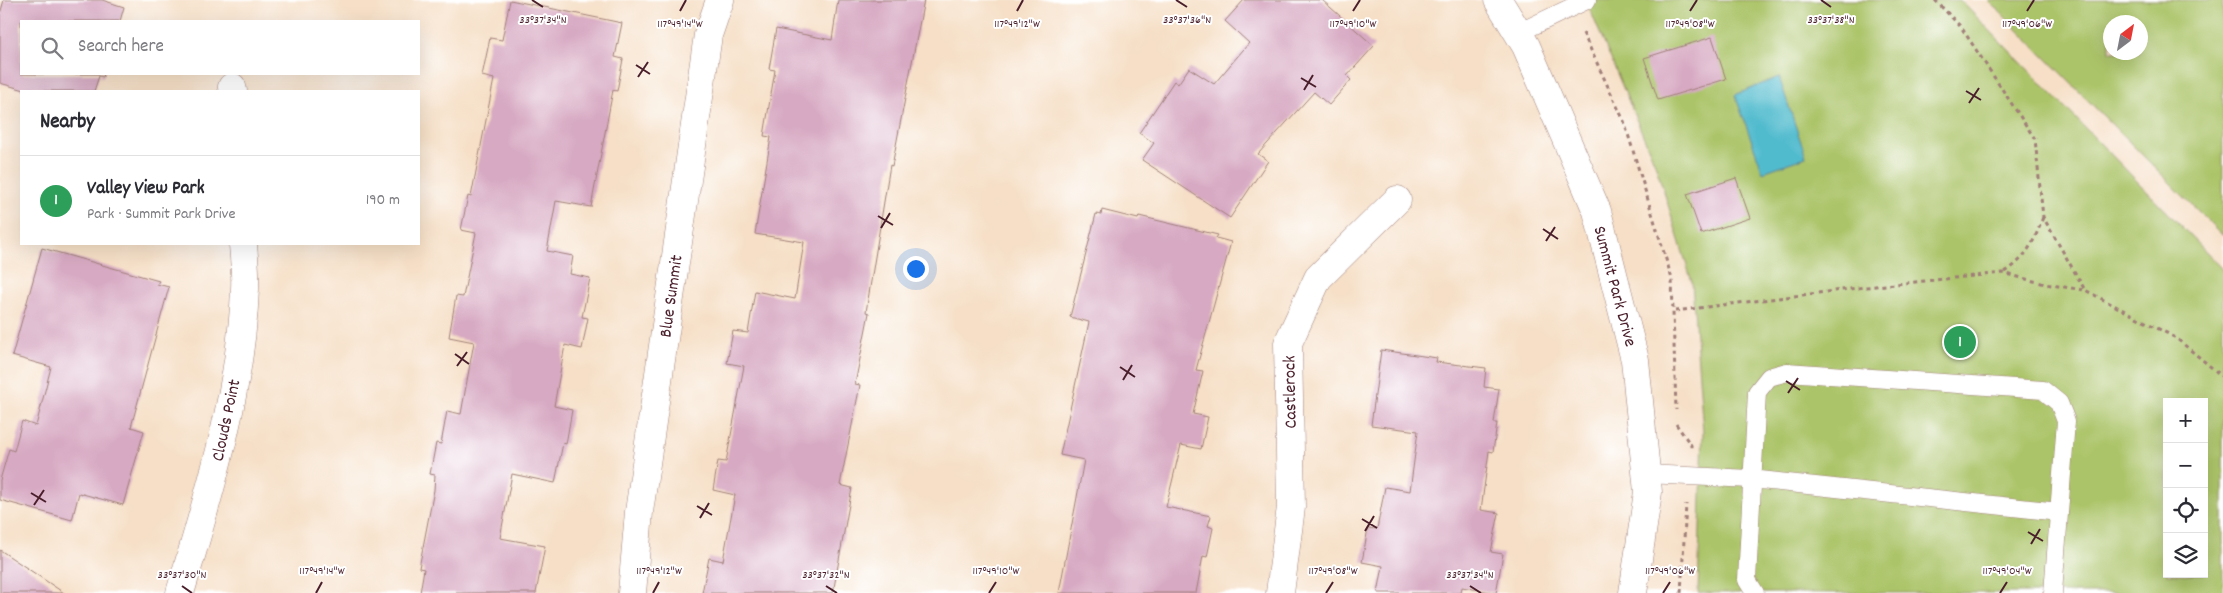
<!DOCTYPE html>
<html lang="en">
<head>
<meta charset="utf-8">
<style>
  body { margin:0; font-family:Dekko,sans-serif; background:#f2f2f3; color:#2b2b33 }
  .controls { position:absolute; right:15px; bottom:15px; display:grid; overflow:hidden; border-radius:0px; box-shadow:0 5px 20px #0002 }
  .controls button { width:45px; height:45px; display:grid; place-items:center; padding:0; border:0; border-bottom:1px solid #e1e1e2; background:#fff; color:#2b2b33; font:25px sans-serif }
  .compass { position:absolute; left:2103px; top:15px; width:45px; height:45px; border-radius:50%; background:#fff; box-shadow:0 5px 20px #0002; rotate:32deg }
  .you { position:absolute; left:915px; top:268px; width:18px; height:18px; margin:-12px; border:4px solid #fff; border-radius:50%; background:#1a73e8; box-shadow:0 0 0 8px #1a73e833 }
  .badge { display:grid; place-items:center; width:32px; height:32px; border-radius:50%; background:#c8321e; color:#fff; font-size:16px; font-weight:700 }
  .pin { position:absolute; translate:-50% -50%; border:2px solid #fff; box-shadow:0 1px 5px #0006 }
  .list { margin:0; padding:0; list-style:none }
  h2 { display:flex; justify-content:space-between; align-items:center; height:65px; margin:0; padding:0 20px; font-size:21px }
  h2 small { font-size:16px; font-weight:400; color:#7c7c81 }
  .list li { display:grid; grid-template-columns:32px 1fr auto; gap:15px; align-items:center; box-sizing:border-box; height:90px; padding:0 20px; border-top:1px solid #e1e1e2 }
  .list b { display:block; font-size:19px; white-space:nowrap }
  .list p { margin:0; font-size:16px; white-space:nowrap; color:#7c7c81 }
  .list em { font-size:16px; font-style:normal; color:#7c7c81 }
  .icon { flex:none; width:28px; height:28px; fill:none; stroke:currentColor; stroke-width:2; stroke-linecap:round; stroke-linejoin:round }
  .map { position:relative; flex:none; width:2223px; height:593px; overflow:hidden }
  .search { position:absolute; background:#fff; box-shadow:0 5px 20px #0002; left:20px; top:20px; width:400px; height:55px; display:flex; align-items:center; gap:12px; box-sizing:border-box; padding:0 18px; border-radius:0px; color:#7c7c81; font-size:19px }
  .panel { position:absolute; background:#fff; box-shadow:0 5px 20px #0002; left:20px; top:90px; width:400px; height:155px; border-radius:0px }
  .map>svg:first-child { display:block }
  .green { fill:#acc469; stroke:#7b724a; fill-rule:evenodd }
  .water { fill:#51bbce; stroke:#4e6d7c }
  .building { fill:#d7a9c2 }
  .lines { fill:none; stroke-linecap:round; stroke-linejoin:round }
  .service-casing { stroke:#a07f78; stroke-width:19 }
  .minor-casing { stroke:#a07f78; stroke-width:29 }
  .tertiary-casing { stroke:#a07f78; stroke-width:29 }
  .path { stroke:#a07f78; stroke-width:3; stroke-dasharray:4 4; stroke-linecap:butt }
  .service { stroke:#fff; stroke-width:18 }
  .minor { stroke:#fff; stroke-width:28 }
  .tertiary { stroke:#fff; stroke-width:28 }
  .ticks { fill:none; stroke:#4a1f2b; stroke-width:2 }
  .labels { text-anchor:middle; stroke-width:4; stroke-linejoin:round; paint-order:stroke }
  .street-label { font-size:18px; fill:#4a1f2b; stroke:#fff }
  .ticks-label { font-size:12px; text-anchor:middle; fill:#4a1f2b; stroke:#fff; stroke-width:4; stroke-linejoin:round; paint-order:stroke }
</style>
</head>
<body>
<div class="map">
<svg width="2223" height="593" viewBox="0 0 2223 593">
  <rect width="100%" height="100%" fill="#fff"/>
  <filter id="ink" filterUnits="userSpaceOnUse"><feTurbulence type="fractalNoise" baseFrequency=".02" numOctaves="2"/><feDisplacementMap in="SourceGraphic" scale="10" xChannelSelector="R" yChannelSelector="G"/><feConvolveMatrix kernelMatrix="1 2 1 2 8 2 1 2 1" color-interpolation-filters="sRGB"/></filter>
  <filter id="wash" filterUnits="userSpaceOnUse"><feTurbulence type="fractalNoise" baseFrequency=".0096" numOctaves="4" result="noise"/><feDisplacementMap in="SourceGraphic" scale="20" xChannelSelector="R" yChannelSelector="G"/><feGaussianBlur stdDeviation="1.12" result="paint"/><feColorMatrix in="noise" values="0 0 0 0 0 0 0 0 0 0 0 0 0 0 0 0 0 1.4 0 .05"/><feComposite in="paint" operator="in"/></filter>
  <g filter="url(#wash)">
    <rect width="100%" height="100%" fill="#f6dfc6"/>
    <g class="green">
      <path d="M1586,0H1960L2223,269V593H1698L1703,432L1692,282L1656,166ZM2167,402H2204V574H2167Z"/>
      <path d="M1988,0H2223V236ZM2110,22H2140V52H2110Z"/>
    </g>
    <path class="water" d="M1779,77L1806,157L1763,172L1735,95Z"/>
    <g id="blocks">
      <g class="building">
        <path d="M4,0H102L124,7L120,21H21V74H104L103,77L99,76L94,91H28L0,83V14Z"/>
        <path d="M510,0L622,23L615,57L623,59L617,91L613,90L591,207L556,201L547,251L573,256L570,274L590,278L582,317L588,318L582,349L565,345L554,406L572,410L566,444L563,443L555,483L512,474L500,538L545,546L536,593H420L424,569L419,568L434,490L435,475L430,474L436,443L441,444L447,411L461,414L474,342L449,337L456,296L463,297L476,233L461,230L468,196L471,197L494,79L482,76L490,38L502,40Z"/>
        <path d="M838,0H924L892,166L890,165L866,312L869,313L855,384L860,385L840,485L852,488L833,593H702L709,558L723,561L735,495L713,490L718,461L726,462L744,366L727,363L733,331L748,333L755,291L795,299L804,242L755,234L771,137L764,136L775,70L769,69L776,29L832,40Z"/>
        <path d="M1244,0H1322L1374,46L1347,76L1351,80L1329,105L1314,92L1258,154L1268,161L1230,218L1142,160L1154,143L1139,133L1174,81L1178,84L1189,68L1214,84L1249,43L1225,21Z"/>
        <path d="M1712,37L1726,79L1658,100L1644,58Z"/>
        <path d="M1736,178L1750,218L1701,234L1687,194Z"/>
        <path d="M1102,210L1138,219L1139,216L1218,235L1216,238L1231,242L1196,370L1203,371L1193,414L1208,417L1201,449L1181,445L1166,507L1211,516L1208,526L1213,528L1207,557L1203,556L1196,593H1059L1084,460L1060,455L1089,322L1070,317L1096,214L1101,215Z"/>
        <path d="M42,248L159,281L157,284L169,287L131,427L144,431L123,505L79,493L72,520L0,500V480L9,449L14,451L22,421L36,426L51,367L12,356Z"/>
        <path d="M1381,350L1437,358L1436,362L1486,368L1484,387L1499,389L1494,423H1497L1493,452L1489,451L1481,510L1499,513L1491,552L1503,554L1496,593L1462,587L1461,593H1378L1383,566L1362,562L1368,528L1377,529L1385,487L1410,491L1418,431L1371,425Z"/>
        <path d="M0,550L64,593H0Z"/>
      </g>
    </g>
  </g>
  <g filter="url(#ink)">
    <use href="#blocks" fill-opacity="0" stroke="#a07f78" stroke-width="1"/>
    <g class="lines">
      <defs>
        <g id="service">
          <path d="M1518,33L1587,0"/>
          <path d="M1646,474L1751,479L2059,512"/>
          <path d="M1755,593L1747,580L1757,392L1769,377L1787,372L2043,390L2059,403L2066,421L2053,593"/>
        </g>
        <g id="minor">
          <path d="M232,87L233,91"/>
          <path d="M180,593C209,495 241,392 245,289C246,274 244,259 243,244"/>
          <path d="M632,593L639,512L708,35L720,0"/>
          <path d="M1280,593L1291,507L1288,343L1318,278L1397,200"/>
        </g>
        <path id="tertiary" d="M1498,0L1526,46L1597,211L1635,360L1648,492L1633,593"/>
      </defs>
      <use href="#service" class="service-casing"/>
      <use href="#minor" class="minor-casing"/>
      <use href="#tertiary" class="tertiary-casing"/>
      <g class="path">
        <path d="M1935,0L1961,27L2035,139L2043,217L2085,290L2176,338L2223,377"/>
        <path d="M1583,33L1624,121L1672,279L1676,410"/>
        <path d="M2005,272C2026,259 2035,240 2043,217"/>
        <path d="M1675,311L1866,287L2003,273L2045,284L2084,290"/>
        <path d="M1676,424L1691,445V448"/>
        <path d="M1681,593L1686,504"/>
      </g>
      <use href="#service" class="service"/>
      <use href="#minor" class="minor"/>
      <use href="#tertiary" class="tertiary"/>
    </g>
  </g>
  <path class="ticks" d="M532,0L543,7M1176,0L1187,7M1821,0L1831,7M680,11L686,0M1017,11L1023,0M1353,11L1360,0M1690,11L1697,0M2027,11L2034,0M636,65L650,74M638,77L648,62M1301,78L1316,87M1304,90L1313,75M1966,91L1981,100M1969,103L1979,88M878,216L893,225M881,228L890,213M1543,229L1558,239M1546,241L1555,227M455,354L469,364M457,366L467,352M1120,367L1135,377M1123,380L1132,365M1786,381L1800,390M1788,393L1798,378M31,493L46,502M34,505L44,490M697,506L712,515M700,518L709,503M1362,519L1377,528M1365,531L1374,516M2028,532L2043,541M2031,544L2040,529M182,586L192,593M826,586L837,593M1470,586L1481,593M316,593L322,582M653,593L659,582M989,593L996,582M1326,593L1333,582M1663,593L1670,582M2000,593L2007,582"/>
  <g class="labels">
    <g class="street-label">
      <text transform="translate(1616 286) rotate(75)" y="6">Summit Park Drive</text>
      <text transform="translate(670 296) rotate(-82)" y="6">Blue Summit</text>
      <text transform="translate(1289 392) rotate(-91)" y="6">Castlerock</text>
      <text transform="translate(225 420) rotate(-78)" y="6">Clouds Point</text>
    </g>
  </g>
  <g class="ticks-label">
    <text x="543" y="23">33°37'34"N</text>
    <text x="1187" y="23">33°37'36"N</text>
    <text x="1831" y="23">33°37'38"N</text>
    <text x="680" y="27">117°49'14"W</text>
    <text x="1017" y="27">117°49'12"W</text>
    <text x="1353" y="27">117°49'10"W</text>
    <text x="1690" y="27">117°49'08"W</text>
    <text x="2027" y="27">117°49'06"W</text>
    <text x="322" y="574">117°49'14"W</text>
    <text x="659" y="574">117°49'12"W</text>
    <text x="996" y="574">117°49'10"W</text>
    <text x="1333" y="574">117°49'08"W</text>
    <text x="1670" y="574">117°49'06"W</text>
    <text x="2007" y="574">117°49'04"W</text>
    <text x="182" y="578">33°37'30"N</text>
    <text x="826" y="578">33°37'32"N</text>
    <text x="1470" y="578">33°37'34"N</text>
  </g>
</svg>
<div class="controls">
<button>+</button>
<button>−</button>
<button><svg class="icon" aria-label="locate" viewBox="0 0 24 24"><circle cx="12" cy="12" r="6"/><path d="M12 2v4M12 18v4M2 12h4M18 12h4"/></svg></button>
<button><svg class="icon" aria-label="layers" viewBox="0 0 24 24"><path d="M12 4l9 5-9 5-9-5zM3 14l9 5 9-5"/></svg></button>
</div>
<svg class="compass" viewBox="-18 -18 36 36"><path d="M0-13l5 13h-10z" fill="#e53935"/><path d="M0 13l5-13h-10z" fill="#7c7c81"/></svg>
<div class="you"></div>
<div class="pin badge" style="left:1960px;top:342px;background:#2e9e5b">1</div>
<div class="search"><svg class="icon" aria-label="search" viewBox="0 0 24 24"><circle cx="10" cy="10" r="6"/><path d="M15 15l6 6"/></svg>Search here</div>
<section class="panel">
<h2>Nearby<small></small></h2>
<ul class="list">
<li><span class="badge" style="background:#2e9e5b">1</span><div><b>Valley View Park</b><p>Park · Summit Park Drive</p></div><em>190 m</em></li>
</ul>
</section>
</div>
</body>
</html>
